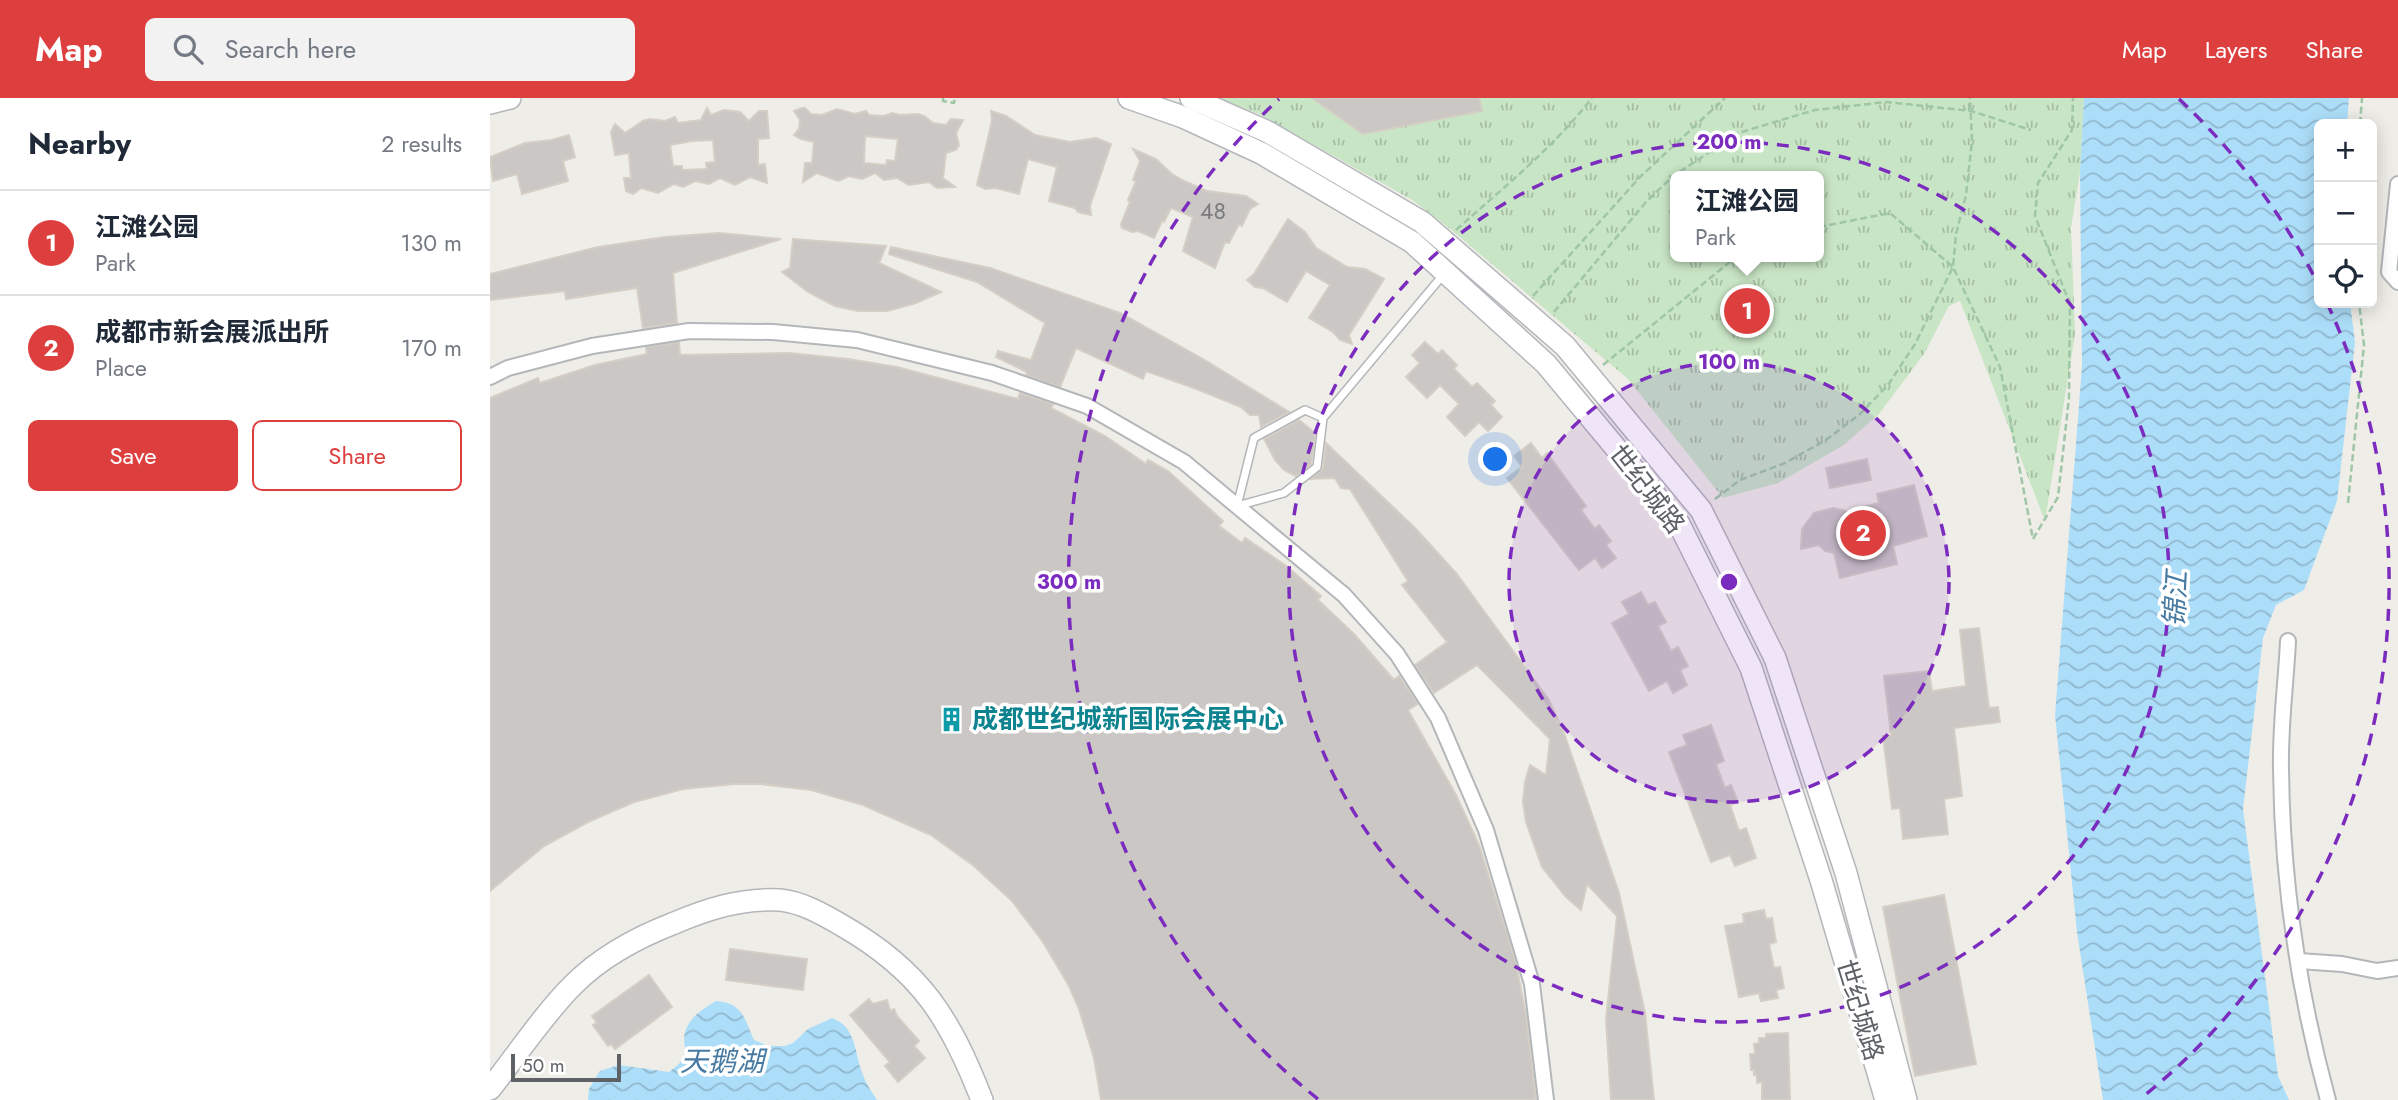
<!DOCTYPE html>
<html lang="en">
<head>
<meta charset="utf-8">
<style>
  body { margin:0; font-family:Jost,"Noto Sans SC",sans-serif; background:#f2f2f3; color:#1f2937 }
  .controls { position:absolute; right:21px; top:21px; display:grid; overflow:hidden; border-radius:10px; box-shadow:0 4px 18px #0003 }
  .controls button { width:63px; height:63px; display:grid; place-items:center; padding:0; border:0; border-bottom:2px solid #e0e1e3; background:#fff; color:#1f2937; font:35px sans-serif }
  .scale { position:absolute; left:21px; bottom:18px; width:110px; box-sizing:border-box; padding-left:7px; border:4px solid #5e6266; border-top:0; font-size:19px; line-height:24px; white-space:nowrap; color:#5e6266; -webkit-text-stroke:5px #fff; paint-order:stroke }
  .you { position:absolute; left:1006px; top:362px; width:24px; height:24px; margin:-18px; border:5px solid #fff; border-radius:50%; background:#1a73e8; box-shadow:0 0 0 10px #1a73e833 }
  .badge { display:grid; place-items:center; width:46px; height:46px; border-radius:50%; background:#dd3f3f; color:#fff; font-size:23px; font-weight:700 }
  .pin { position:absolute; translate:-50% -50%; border:4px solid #fff; box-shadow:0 2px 7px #0006 }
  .popup { position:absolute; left:1180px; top:73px; width:154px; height:91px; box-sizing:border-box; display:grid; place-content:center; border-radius:10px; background:#fff; filter:drop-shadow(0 2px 5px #0005); font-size:23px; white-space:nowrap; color:#747a83 }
  .popup b { font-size:26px; color:#1f2937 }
  .popup::after { content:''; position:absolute; left:50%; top:100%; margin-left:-14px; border:14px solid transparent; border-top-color:#fff }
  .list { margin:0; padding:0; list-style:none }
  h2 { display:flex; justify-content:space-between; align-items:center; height:91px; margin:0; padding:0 28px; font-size:30px }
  h2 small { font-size:23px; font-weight:400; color:#747a83 }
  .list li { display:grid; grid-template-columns:46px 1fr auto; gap:21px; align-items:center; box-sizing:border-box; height:105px; padding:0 28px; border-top:2px solid #e0e1e3 }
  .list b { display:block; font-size:26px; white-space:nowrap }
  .list p { margin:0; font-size:23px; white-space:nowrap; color:#747a83 }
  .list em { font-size:23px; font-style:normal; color:#747a83 }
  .actions { display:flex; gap:14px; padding:21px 28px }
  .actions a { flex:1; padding:16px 0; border:2px solid #dd3f3f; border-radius:10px; text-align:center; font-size:24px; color:#dd3f3f }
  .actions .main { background:#dd3f3f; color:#fff }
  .icon { flex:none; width:38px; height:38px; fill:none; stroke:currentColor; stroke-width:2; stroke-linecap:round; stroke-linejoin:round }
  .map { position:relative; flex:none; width:1908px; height:1002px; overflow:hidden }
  header { display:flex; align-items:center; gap:42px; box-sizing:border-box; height:98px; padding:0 35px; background:#dd3f3f; color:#fff }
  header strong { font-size:33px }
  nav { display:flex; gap:38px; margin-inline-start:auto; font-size:24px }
  .search { width:490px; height:63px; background:#f2f2f3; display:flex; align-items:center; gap:18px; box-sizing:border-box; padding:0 24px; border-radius:10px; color:#747a83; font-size:26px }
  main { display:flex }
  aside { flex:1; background:#fff }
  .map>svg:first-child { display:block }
  .park { fill:url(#park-tufts); fill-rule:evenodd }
  .water { fill:url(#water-waves) }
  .building { fill:#cbc7c4; stroke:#d4cec5; stroke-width:2; fill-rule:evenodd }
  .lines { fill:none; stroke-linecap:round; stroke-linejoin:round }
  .lane-casing { stroke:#b4b7ba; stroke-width:10 }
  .street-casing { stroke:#b4b7ba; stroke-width:18 }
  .secondary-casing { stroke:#b3b6ba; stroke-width:24 }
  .path { stroke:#9ec6a7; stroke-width:2.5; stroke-dasharray:7 3.5; stroke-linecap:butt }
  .lane { stroke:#fff; stroke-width:7 }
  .street { stroke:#fff; stroke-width:14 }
  .secondary { stroke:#fff; stroke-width:21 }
  .ring { fill:none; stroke:#7b2cbf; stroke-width:3.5; stroke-dasharray:12 9 }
  .labels { text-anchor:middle; stroke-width:7; stroke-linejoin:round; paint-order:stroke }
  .number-label { font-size:23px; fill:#797b7e }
  .street-label { font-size:26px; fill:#5e6266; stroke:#fff }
  .culture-label { font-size:26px; font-weight:bold; fill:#0d838f; stroke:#fff; text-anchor:start }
  .water-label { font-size:28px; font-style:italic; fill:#477aa2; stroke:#fff }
  .centre { fill:#7b2cbf; stroke:#fff; stroke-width:3.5 }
  .ring-label { font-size:21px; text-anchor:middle; font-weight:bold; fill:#7b2cbf; stroke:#fff; stroke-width:7; stroke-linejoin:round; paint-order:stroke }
</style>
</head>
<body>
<header>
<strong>Map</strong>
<div class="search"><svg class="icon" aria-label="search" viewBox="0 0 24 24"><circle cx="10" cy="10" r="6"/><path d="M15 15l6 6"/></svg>Search here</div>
<nav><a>Map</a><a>Layers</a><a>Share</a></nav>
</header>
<main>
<aside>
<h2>Nearby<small>2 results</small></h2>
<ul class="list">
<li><span class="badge">1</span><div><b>江滩公园</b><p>Park</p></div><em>130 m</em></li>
<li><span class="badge">2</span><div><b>成都市新会展派出所</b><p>Place</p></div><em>170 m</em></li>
</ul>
<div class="actions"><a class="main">Save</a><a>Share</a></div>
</aside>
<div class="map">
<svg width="1908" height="1002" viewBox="0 0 1908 1002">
  <defs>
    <pattern id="park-tufts" width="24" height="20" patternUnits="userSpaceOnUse" patternTransform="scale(1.75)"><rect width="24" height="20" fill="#c8e5c5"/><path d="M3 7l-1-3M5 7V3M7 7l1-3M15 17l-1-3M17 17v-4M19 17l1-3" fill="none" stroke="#a6bda4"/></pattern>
    <pattern id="water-waves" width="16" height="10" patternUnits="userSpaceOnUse" patternTransform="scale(1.75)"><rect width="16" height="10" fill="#addef9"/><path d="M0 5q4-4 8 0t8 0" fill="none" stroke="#90b7cd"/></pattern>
  </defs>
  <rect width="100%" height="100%" fill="#efede7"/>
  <path class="park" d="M726,0H1594L1590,74L1581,130L1585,236L1555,423L1470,203L1459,208L1434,256L1389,316L1354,347L1288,385L1233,400L1138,281L964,134L924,103L769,16ZM1185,78H1329V159H1185Z"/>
  <g class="water">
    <path d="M1594,0H1859L1857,26H1829V205H1860L1865,244L1847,403L1814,492L1786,507L1773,540L1753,711L1788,978L1799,1002H1613L1587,834L1565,617L1592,268L1590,74Z"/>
    <path d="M226,903C253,905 254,920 264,942L278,948H295L303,945L318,931L342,920C367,929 364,955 373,977C376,986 382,994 387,1002H98L99,991L110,973L129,967L179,974C208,953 187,949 197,929C203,916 215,910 226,903Z"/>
  </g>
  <g class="building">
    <path d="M822,0H989L992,13L873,36Z"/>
    <path d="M217,10L221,17L234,12L250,14L259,23L269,13H277L279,40L268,41V67L275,66L277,85L260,79L245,87L230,80L219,86L205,83L193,89L184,86L168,95L151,90L143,96L136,93L134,80H141L139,55L125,57L121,34L125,26L135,35L153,23L160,21L175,23L185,19L188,25L211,22ZM223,42L225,64L216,65L217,71L192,72V68H183L180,47L202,43Z"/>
    <path d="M312,10H315L321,16L332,17L347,11L365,16L376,13L379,17L394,18L402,15L410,17L428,16L434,18L443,25L456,27L461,21L473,22L466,35L469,47L466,52L456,55L453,80L465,89L447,90L439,84L419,87L407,80L394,82L385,75L372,81L359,78L348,83L327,75L313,84L315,65H322L324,44L311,41L304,37L309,31L310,22L304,13ZM375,38L408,41L405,63L397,62L396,67L374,65Z"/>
    <path d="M501,13L516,18L545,37L580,44L606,40L621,46L600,108L601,117L588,114L585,110L559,103L567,69L538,61L529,96L506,90L495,91L487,87L502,23Z"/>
    <path d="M79,37L85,59L73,63L78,83L32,96L27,76L3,83L0,59L35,45L62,42Z"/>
    <path d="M643,51L666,61L683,77L694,83L717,93L756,98L768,106L760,111L752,128L749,126L739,145L735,144L725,170L693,153L703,119L681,110L674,124L672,123L664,140L648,133L642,134L632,130L631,126L640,104L638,102L646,83L643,82L650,63Z"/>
    <path d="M798,121L815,134L826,150L857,169L875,171L894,181L859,237L862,246L850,242L843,234L819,220L840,187L816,173L797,204L773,190L765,189L757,182L764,176Z"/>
    <path d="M229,135L291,141L183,175L187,225L153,230L147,190L76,201L75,193L0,202V176L108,149L175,139Z"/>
    <path d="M303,141L396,148L389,165L451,194L426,205L397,213H368L345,208L318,194L292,174L300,170Z"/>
    <path d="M401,149L500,170L630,215L713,261L799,314L771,329L769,317H760L751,309L704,290L656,273L653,281L586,250L570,289L536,277L537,274L506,259L508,253L541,262L555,225L487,184L399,156Z"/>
    <path d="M189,244L190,257L299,255L358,261L407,269L528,301L530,295L563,306L561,310L615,338L656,366L658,362L678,373L733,423L729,428L752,445L755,440L795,467L831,498L828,502L864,536L904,582L909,578L928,606L918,612L966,697L989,747L1026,865L1036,918L1046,1002H611L604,960L589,911L579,888L553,844L522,803L484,768L441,737L373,707L321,692L271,686H245L193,691L144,704L98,724L54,748L0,793V300L48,280L50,285L105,267L157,256L156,249Z"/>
    <path d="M935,244L948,256L952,252L967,267L964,271L982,289L987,285L1005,303L1001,307L1012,319L998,333L989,324L975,338L957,319L969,306L950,287L937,300L916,279L930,265L922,257Z"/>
    <path d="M809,322L825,335L821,366L806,378L794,372L785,362L774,341Z"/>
    <path d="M836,345L925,430L966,475L1059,602L1074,635L1129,795L1155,915L1164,1002H1121L1116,921L1127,818L1097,786L1091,812L1076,799L1052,769L1036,724L1033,704L1035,684L1040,667L1056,677L1060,641L987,567L944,595L925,567L957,544L912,487L918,483L860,391L851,390L845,380L821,381L833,371Z"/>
    <path d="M1041,345L1052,360L1057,355L1096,408L1091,412L1105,431L1109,427L1121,443L1116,447L1126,460L1112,470L1105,460L1089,472L1017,380L1032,369L1024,358Z"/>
    <path d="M1377,361L1381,382L1340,390L1336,370Z"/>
    <path d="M1424,387L1437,438L1403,448L1407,466L1350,480L1344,455L1335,453L1329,447L1311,451L1312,431L1324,415L1343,410L1353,412L1375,425L1373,409L1389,405L1387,396Z"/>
    <path d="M1151,494L1158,507L1165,504L1176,524L1168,528L1181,553L1188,549L1198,568L1190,572L1197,587L1183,595L1177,583L1159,593L1122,525L1139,516L1132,504Z"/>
    <path d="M1489,530L1499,610L1508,609L1510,624L1464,630L1472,698L1454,701L1458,736L1413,741L1410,710L1402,711L1393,638L1401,637L1394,578L1439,573L1442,593L1476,588L1470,532Z"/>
    <path d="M1221,627L1234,663L1226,666L1235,690L1241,687L1248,704L1240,707L1249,733L1256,730L1266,760L1245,768L1240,757L1221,764L1179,654L1197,647L1193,637Z"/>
    <path d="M1454,797L1486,966L1425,978L1393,809Z"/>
    <path d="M1274,812L1276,821L1282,820L1286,844L1279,846L1284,870L1290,869L1294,890L1286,892L1288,900L1271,903L1269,895L1249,899L1235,828L1254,825L1253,816Z"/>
    <path d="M240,851L317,861L313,892L236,882Z"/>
    <path d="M159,877L182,909L125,951L121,946L118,948L103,927L107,925L102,918Z"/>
    <path d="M379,901L383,906L397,902L400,913L404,911L407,918L429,943L424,948L435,960L408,984L395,968L400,964L360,917Z"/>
    <path d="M1298,935L1300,1002H1272V984L1267,985V977H1264V972H1261L1260,956H1265L1264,946L1269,945V940H1276V936Z"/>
  </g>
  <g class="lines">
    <defs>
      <path id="lane" d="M833,320L815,312L764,340L747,408L794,395L827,369L833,320L953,177"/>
      <g id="street">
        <path d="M1908,86L1899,174L1908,184"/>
        <path d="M0,279L18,270L102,248L199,233L283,234L367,242L502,275L597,308L694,364L854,497L907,556L948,620L996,732L1042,886L1056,1002"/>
        <path d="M1798,543C1796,585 1790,628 1791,671C1792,781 1809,896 1838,1002"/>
        <path d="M1809,863L1852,866L1887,873L1908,870"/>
      </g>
      <g id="secondary">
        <path d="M639,0L693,19L771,55L922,144L1056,266L1189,426L1261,570L1331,782L1396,1002"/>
        <path d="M701,0L778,34L932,124L1075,248L1211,412L1285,560L1356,775L1416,1002"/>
        <path d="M0,5L20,0"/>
        <path d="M0,991C26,958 54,916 83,887C110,860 146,840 182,826C217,811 251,800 290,802C312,804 334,817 353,828C431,873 460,920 492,1002"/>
      </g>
    </defs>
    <use href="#lane" class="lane-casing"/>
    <use href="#street" class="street-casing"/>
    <use href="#secondary" class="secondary-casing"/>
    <g class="path">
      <path d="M453,0V3L464,5L465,0"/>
      <path d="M1870,26L1872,0"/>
      <path d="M1329,129L1400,115L1463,169L1510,269L1543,441L1568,399L1579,300L1580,206L1545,118L1548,85L1582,32L1583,0"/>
      <path d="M966,132C1015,88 1061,52 1102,0"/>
      <path d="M1043,198L1150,79L1235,0"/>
      <path d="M1064,214L1156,104L1182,79L1248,35L1325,12L1396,4L1481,13L1541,32"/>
      <path d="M1113,267L1246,159"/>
      <path d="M1225,401L1250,382L1295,365L1336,342L1370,316L1398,287L1425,246L1463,169L1466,136L1476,97L1482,43L1480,0"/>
      <path d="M1858,405L1874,247L1869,205"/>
    </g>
    <use href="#lane" class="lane"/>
    <use href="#street" class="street"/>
    <use href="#secondary" class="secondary"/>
  </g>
  <circle cx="1239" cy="484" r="220" fill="#7b2cbf" fill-opacity=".12"/>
  <g class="ring">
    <circle cx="1239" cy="484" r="220"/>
    <circle cx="1239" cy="484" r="440"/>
    <path d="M828 1001A660 660 0 0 1 789 1M1689 1A660 660 0 0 1 1827 184M1837 205A660 660 0 0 1 1650 1001"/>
  </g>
  <defs>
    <symbol id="building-bare" viewBox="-9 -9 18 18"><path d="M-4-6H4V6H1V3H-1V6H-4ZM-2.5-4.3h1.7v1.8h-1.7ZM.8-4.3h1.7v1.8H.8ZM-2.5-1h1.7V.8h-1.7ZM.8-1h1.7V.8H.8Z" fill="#0f9aa8" stroke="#fff" stroke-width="2.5" paint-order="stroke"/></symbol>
  </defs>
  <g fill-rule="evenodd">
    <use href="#building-bare" x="444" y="604" width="35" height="35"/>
  </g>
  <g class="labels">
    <g class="number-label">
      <text x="723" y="121">48</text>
    </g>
    <g class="street-label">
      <text transform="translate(1157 391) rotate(52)" y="9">世纪城路</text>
      <text transform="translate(1370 912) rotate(73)" y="9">世纪城路</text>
    </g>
    <g class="culture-label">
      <text x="482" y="630">成都世纪城新国际会展中心</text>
    </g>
    <g class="water-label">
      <text transform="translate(1685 501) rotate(-87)" y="10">锦江</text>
      <text x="232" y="973">天鹅湖</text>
    </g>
  </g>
  <circle cx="1239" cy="484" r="10" class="centre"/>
  <g class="ring-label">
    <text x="1239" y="51">200 m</text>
    <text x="1239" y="271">100 m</text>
    <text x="579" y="491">300 m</text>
  </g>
</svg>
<div class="controls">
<button>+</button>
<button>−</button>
<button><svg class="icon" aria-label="locate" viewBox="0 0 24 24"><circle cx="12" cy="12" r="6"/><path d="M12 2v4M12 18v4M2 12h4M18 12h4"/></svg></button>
</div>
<div class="scale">50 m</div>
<div class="you"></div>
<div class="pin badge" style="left:1257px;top:213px">1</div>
<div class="popup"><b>江滩公园</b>Park</div>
<div class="pin badge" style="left:1373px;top:435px">2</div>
</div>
</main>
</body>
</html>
